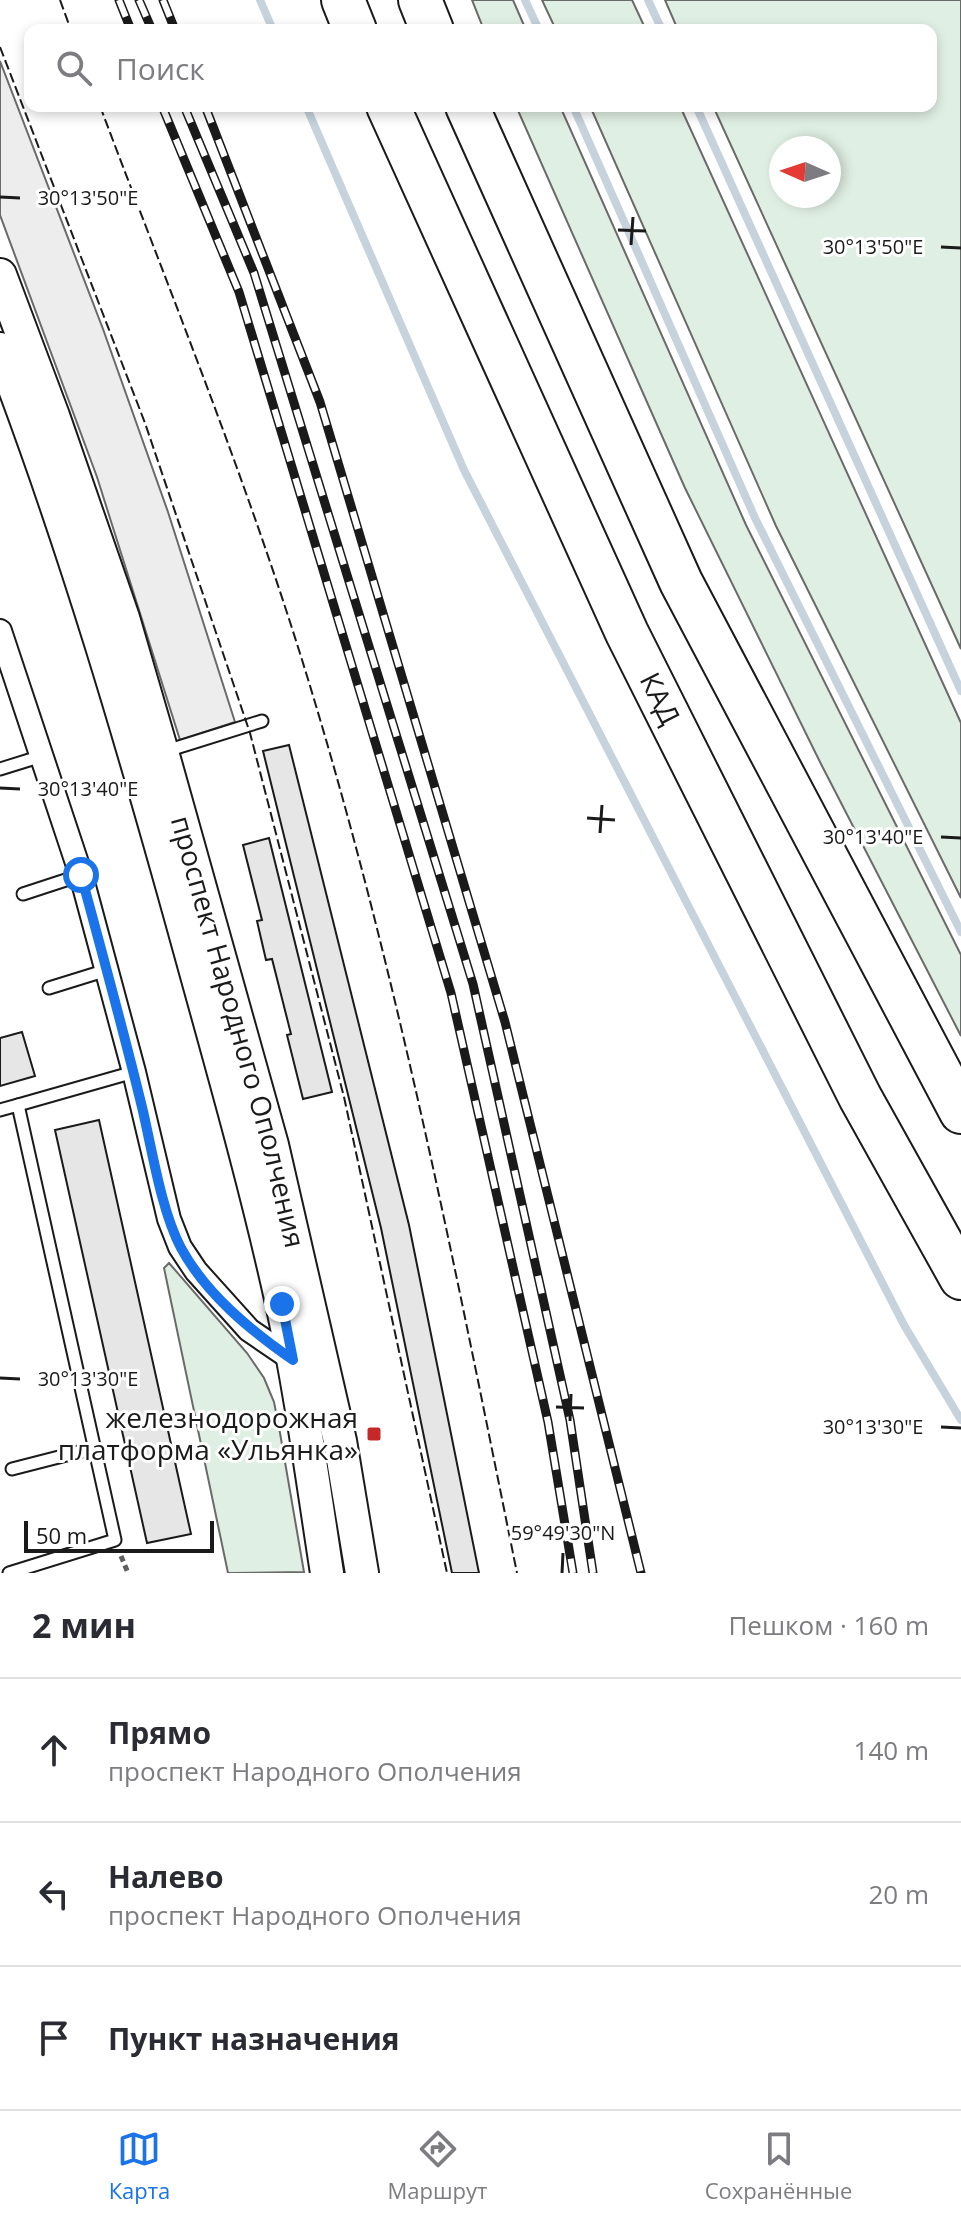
<!DOCTYPE html>
<html lang="ru">
<head>
<meta charset="utf-8">
<style>
  body { margin:0; font-family:"Open Sans",sans-serif; background:#f2f2f3; color:#2b2b33 }
  .compass { position:absolute; left:769px; top:136px; width:72px; height:72px; border-radius:50%; background:#fff; box-shadow:0 4px 12px #0003; rotate:273deg }
  .scale { position:absolute; left:24px; bottom:20px; width:190px; box-sizing:border-box; padding-left:8px; border:4px solid #1a1a1a; border-top:0; font-size:22px; line-height:28px; white-space:nowrap; color:#1a1a1a; -webkit-text-stroke:6px #fff; paint-order:stroke }
  .stop { position:absolute; width:24px; height:24px; margin:-18px; border:6px solid #1a73e8; border-radius:50%; background:#fff }
  .stop.end { background:#1a73e8; border-color:#fff; box-shadow:0 2px 8px #0008 }
  .list { margin:0; padding:0; list-style:none }
  h2 { display:flex; justify-content:space-between; align-items:center; height:104px; margin:0; padding:0 32px; font-size:34px }
  h2 small { font-size:26px; font-weight:400; color:#7c7c81 }
  .list li { display:grid; grid-template-columns:52px 1fr auto; gap:24px; align-items:center; box-sizing:border-box; height:144px; padding:0 32px; border-top:2px solid #e1e1e2 }
  .list b { display:block; font-size:30px; white-space:nowrap }
  .list p { margin:0; font-size:26px; white-space:nowrap; color:#7c7c81 }
  .list em { font-size:26px; font-style:normal; color:#7c7c81 }
  .icon { flex:none; width:44px; height:44px; fill:none; stroke:currentColor; stroke-width:2; stroke-linecap:round; stroke-linejoin:round }
  .map { position:relative; flex:none; width:961px; height:1573px; overflow:hidden }
  .search { position:absolute; background:#fff; box-shadow:0 4px 12px #0003; left:24px; right:24px; top:24px; height:88px; display:flex; align-items:center; gap:20px; box-sizing:border-box; padding:0 28px; border-radius:16px; color:#7c7c81; font-size:30px }
  .sheet { height:536px; background:#fff }
  nav { display:flex; justify-content:space-around; align-items:center; box-sizing:border-box; height:112px; border-top:2px solid #e1e1e2; background:#fff; font-size:22px; color:#7c7c81 }
  nav a { display:grid; justify-items:center; gap:4px }
  nav .on { color:#1a73e8 }
  .map>svg:first-child { display:block }
  .green { fill:#e0efe3; stroke:#6a6a6a; stroke-width:2; fill-rule:evenodd }
  .parking { fill:#ededed; stroke:#6a6a6a; stroke-width:2 }
  .lines { fill:none; stroke-linecap:round; stroke-linejoin:round }
  .stream { stroke:#c6d2dc; stroke-width:8 }
  .building { fill:#e6e6e6; stroke:#1a1a1a; stroke-width:2 }
  .lane-casing { stroke:#1a1a1a; stroke-width:15 }
  .street-casing { stroke:#1a1a1a; stroke-width:26 }
  .secondary-casing { stroke:#1a1a1a; stroke-width:36 }
  .highway-casing { stroke:#1a1a1a; stroke-width:46 }
  .path { stroke:#5f5f5f; stroke-width:5; stroke-dasharray:6 4; stroke-linecap:butt }
  .lane { stroke:#fff; stroke-width:11 }
  .street { stroke:#fff; stroke-width:22 }
  .secondary { stroke:#fff; stroke-width:32 }
  .highway { stroke:#fff; stroke-width:42 }
  .rail-casing { stroke:#1a1a1a; stroke-width:9 }
  .rail { stroke:#fff; stroke-width:6; stroke-dasharray:18; stroke-linecap:butt }
  .fence { stroke:#1a1a1a; stroke-width:2; stroke-dasharray:10 4; stroke-linecap:butt }
  .route { stroke:#1a73e8; stroke-width:10 }
  .ticks { fill:none; stroke:#1a1a1a; stroke-width:3 }
  .poi-dot { fill:#c62828; stroke:#fff; stroke-width:3 }
  .labels { text-anchor:middle; stroke-width:6; stroke-linejoin:round; paint-order:stroke }
  .street-label { font-size:28px; fill:#1a1a1a; stroke:#fff }
  .poi-label { font-size:28px; fill:#1a1a1a; stroke:#fff; text-anchor:end }
  .ticks-label { font-size:20px; text-anchor:middle; fill:#1a1a1a; stroke:#fff; stroke-width:6; stroke-linejoin:round; paint-order:stroke }
</style>
</head>
<body>
<div class="map">
<svg width="961" height="1573" viewBox="0 0 961 1573">
  <rect width="100%" height="100%" fill="#fff"/>
  <g class="green">
    <path d="M472,0H513L526,30H484Z"/>
    <path d="M542,0H632L646,30H556Z"/>
    <path d="M665,0H961V649L713,106H931V30H678ZM781,148H829V196H781Z"/>
    <path d="M516,106H560L746,525L961,955V1036L820,762L685,488Z"/>
    <path d="M590,106H680L961,723V898L776,526Z"/>
    <path d="M169,1263L247,1353L264,1378L274,1402L280,1433L304,1572L228,1573L164,1268Z"/>
  </g>
  <path class="parking" d="M0,61L103,329L168,512L235,722L180,740L97,477L0,215Z"/>
  <g class="lines">
    <g class="stream">
      <path d="M260,0L273,30"/>
      <path d="M525,0L539,30"/>
      <path d="M648,0L662,30"/>
      <path d="M306,106L464,470L904,1325L961,1420"/>
      <path d="M573,106L755,518L961,932"/>
      <path d="M696,106L961,691"/>
    </g>
  </g>
  <g class="building">
    <path d="M289,745L409,1225L479,1573H452L381,1228L263,751Z"/>
    <path d="M269,838L332,1092L303,1099L287,1035L291,1034L272,959L266,960L257,921L262,920L243,845Z"/>
    <path d="M22,1032L35,1076L0,1086V1038Z"/>
    <path d="M99,1120L191,1534L147,1543L55,1130Z"/>
  </g>
  <g class="lines">
    <defs>
      <g id="lane">
        <path d="M163,752L262,721"/>
        <path d="M0,769L42,756"/>
        <path d="M23,894L81,875"/>
        <path d="M49,988L107,970"/>
        <path d="M18,1105L134,1072"/>
        <path d="M0,1110L18,1105L115,1540L9,1573"/>
        <path d="M12,1469L94,1448"/>
      </g>
      <path id="street" d="M0,631L81,875L134,1072L169,1219L180,1247L196,1271L249,1330L293,1360"/>
      <g id="secondary">
        <path id="s1" d="M0,275L53,416L123,618L162,752L272,1145L340,1441L362,1573"/>
        <path d="M0,349C74,542 132,740 187,939C220,1059 255,1180 282,1303C301,1392 313,1483 327,1573"/>
      </g>
      <g id="highway">
        <path d="M343,0L355,30"/>
        <path d="M420,0L432,30"/>
        <path id="s2" d="M388,106L627,633L860,1097L961,1278"/>
        <path d="M467,106L681,582L961,1112"/>
      </g>
    </defs>
    <use href="#lane" class="lane-casing"/>
    <use href="#street" class="street-casing"/>
    <use href="#secondary" class="secondary-casing"/>
    <use href="#highway" class="highway-casing"/>
    <path class="path" d="M121,1556L128,1573"/>
    <use href="#lane" class="lane"/>
    <use href="#street" class="street"/>
    <use href="#secondary" class="secondary"/>
    <use href="#highway" class="highway"/>
    <defs>
      <g id="rail">
        <path d="M119,0L131,30"/>
        <path d="M139,0L152,30"/>
        <path d="M163,0L175,30"/>
        <path d="M162,106L239,292L451,993L548,1422L573,1573"/>
        <path d="M184,106L254,273L473,984L570,1420L593,1573"/>
        <path d="M205,106L320,402L505,1022L641,1573"/>
      </g>
    </defs>
    <use href="#rail" class="rail-casing"/>
    <use href="#rail" class="rail"/>
    <g class="fence">
      <path d="M60,0L71,30"/>
      <path d="M0,47L145,423L250,733L344,1097L447,1573"/>
      <path d="M100,106C171,295 248,483 307,676C397,970 456,1272 517,1573"/>
    </g>
  </g>
  <g class="lines">
    <path class="route" d="M81,875C102,952 123,1029 142,1107C152,1149 161,1210 181,1248C206,1294 250,1330 293,1360L282,1304"/>
  </g>
  <path class="ticks" d="M0,197L20,198M618,230L646,231M631,245L633,217M941,247L961,248M0,788L20,789M587,818L615,820M600,833L602,805M941,837L961,838M0,1378L20,1379M556,1407L584,1408M570,1421L571,1394M941,1427L961,1428M562,1573L563,1553"/>
  <rect class="poi-dot" x="366" y="1426" width="16" height="16" rx="4"/>
  <g class="labels">
    <g class="street-label">
      <text dy="10" stroke="none"><textPath href="#s2" startOffset="652">КАД</textPath></text>
      <text dy="10" stroke="none"><textPath href="#s1" startOffset="794">проспект Народного Ополчения</textPath></text>
    </g>
    <g class="poi-label">
      <text x="358" y="1428">железнодорожная<tspan x="358" dy="32">платформа «Ульянка»</tspan></text>
    </g>
  </g>
  <g class="ticks-label">
    <text x="88" y="205">30°13'50"E</text>
    <text x="873" y="254">30°13'50"E</text>
    <text x="88" y="796">30°13'40"E</text>
    <text x="873" y="844">30°13'40"E</text>
    <text x="88" y="1386">30°13'30"E</text>
    <text x="873" y="1434">30°13'30"E</text>
    <text x="563" y="1540">59°49'30"N</text>
  </g>
</svg>
<svg class="compass" viewBox="-18 -18 36 36"><path d="M0-13l5 13h-10z" fill="#e53935"/><path d="M0 13l5-13h-10z" fill="#7c7c81"/></svg>
<div class="scale">50 m</div>
<div class="stop" style="left:81px;top:875px"></div>
<div class="stop end" style="left:282px;top:1304px"></div>
<div class="search"><svg class="icon" aria-label="search" viewBox="0 0 24 24"><circle cx="10" cy="10" r="6"/><path d="M15 15l6 6"/></svg>Поиск</div>
</div>
<section class="sheet">
<h2>2 мин<small>Пешком · 160 m</small></h2>
<ul class="list">
<li><svg class="icon" aria-label="ahead" viewBox="0 0 24 24"><path d="M12 20V5M6 11l6-6 6 6"/></svg><div><b>Прямо</b><p>проспект Народного Ополчения</p></div><em>140 m</em></li>
<li><svg class="icon" aria-label="left" viewBox="0 0 24 24"><path d="M17 20v-9H6M10 6l-5 5 5 5"/></svg><div><b>Налево</b><p>проспект Народного Ополчения</p></div><em>20 m</em></li>
<li><svg class="icon" aria-label="arrive" viewBox="0 0 24 24"><path d="M6 21V4h12l-3 4 3 4H6"/></svg><div><b>Пункт назначения</b></div></li>
</ul>
</section>
<nav>
<a class="on"><svg class="icon" aria-label="map" viewBox="0 0 24 24"><path d="M3 6l6-2 6 2 6-2v14l-6 2-6-2-6 2zM9 4v14M15 6v14"/></svg>Карта</a>
<a><svg class="icon" aria-label="directions" viewBox="0 0 24 24"><path d="M12 3l9 9-9 9-9-9zM9 14v-3h6M13 9l2 2-2 2"/></svg>Маршрут</a>
<a><svg class="icon" aria-label="saved" viewBox="0 0 24 24"><path d="M7 4h10v16l-5-4-5 4z"/></svg>Сохранённые</a>
</nav>
</body>
</html>
